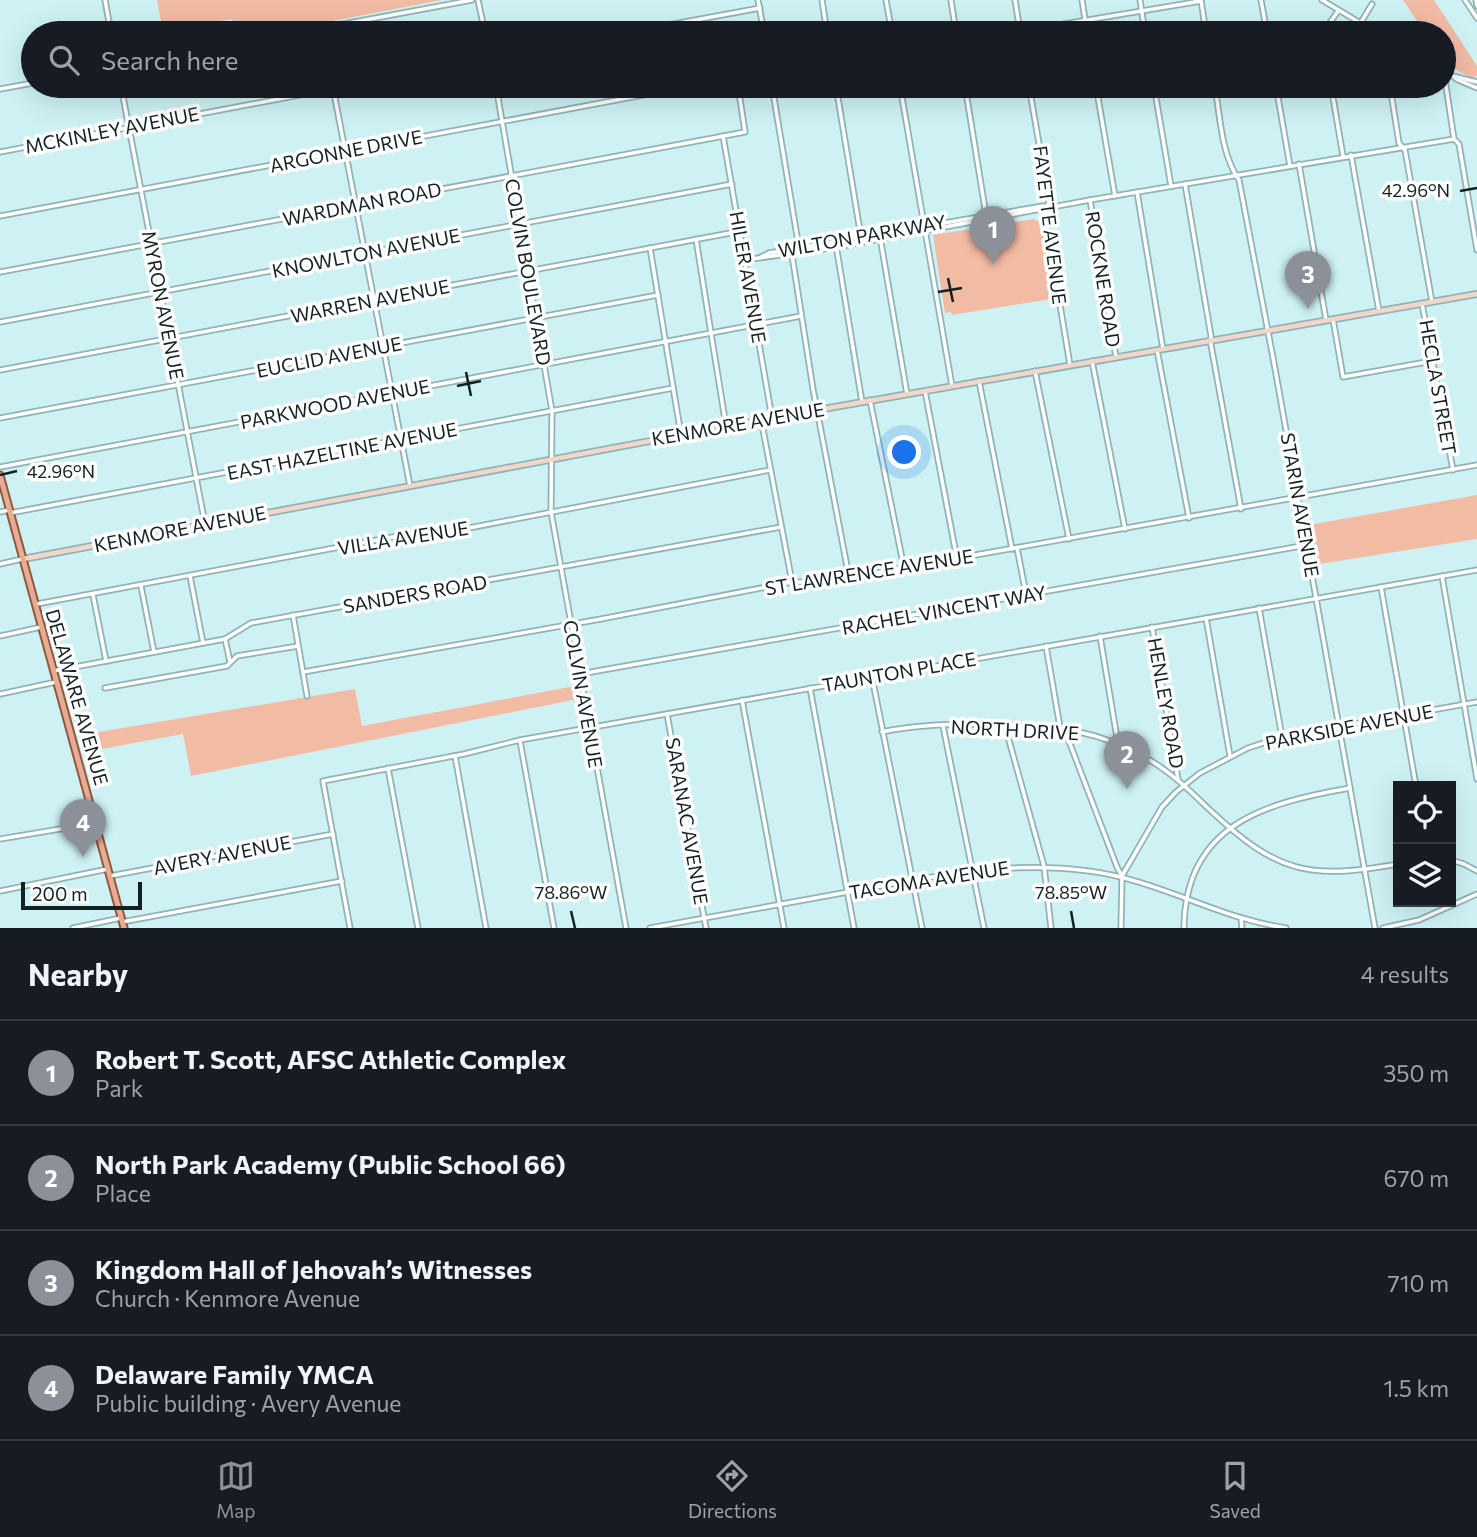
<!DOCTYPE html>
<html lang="en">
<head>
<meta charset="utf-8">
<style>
  body { margin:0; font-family:Commissioner,sans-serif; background:#20242c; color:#f1f3f6 }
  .controls { position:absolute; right:21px; bottom:21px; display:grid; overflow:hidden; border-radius:0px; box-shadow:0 7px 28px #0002 }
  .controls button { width:63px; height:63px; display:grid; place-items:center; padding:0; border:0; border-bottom:2px solid #363941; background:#171b24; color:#f1f3f6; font:35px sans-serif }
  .scale { position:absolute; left:21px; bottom:18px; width:121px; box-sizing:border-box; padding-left:7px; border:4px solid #132122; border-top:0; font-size:19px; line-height:24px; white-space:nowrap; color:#132122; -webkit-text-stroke:5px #fff; paint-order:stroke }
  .you { position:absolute; left:905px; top:453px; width:24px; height:24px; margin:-18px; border:5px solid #fff; border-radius:50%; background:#1a73e8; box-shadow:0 0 0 10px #1a73e833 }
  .badge { display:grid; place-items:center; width:46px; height:46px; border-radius:50%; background:#8c9099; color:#fff; font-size:23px; font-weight:700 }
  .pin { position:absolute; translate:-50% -58px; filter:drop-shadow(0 2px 4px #0008) }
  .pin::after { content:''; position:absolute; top:37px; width:24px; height:21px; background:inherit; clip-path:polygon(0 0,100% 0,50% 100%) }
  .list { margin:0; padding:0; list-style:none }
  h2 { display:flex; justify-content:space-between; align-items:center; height:91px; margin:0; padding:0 28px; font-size:30px }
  h2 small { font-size:23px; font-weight:400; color:#9ea1a6 }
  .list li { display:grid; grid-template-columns:46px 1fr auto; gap:21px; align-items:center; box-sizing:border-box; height:105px; padding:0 28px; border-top:2px solid #363941 }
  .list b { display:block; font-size:26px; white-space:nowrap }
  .list p { margin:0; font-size:23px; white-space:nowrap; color:#9ea1a6 }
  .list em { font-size:23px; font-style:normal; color:#9ea1a6 }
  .icon { flex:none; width:38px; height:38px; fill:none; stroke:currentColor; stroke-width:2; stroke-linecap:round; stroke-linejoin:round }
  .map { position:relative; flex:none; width:1477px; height:928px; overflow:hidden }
  .search { position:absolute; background:#171b24; box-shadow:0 7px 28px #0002; left:21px; right:21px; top:21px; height:77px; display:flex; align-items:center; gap:18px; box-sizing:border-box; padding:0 24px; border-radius:38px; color:#9ea1a6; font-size:26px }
  .sheet { height:511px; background:#171b24 }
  nav { display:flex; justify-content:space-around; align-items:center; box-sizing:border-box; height:98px; border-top:2px solid #363941; background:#171b24; font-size:19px; color:#9ea1a6 }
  nav a { display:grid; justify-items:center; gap:4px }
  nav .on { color:#8c9099 }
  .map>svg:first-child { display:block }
  .green { fill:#f2bba4 }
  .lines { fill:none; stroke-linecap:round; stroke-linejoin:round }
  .minor-casing { stroke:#90b3b5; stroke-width:7 }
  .tertiary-casing { stroke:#90b3b5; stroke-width:7 }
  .secondary-casing { stroke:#90b3b5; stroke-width:8 }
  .primary-casing { stroke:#92583d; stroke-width:9 }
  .minor { stroke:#fff; stroke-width:3.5 }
  .tertiary { stroke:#fff; stroke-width:3.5 }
  .secondary { stroke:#f3d6c9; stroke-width:4.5 }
  .primary { stroke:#e7ad94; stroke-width:5 }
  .ticks { fill:none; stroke:#132122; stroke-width:2.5 }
  .labels { text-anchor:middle; stroke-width:7; stroke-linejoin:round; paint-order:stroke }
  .street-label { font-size:19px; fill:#132122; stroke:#fff }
  .ticks-label { font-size:18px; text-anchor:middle; fill:#132122; stroke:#fff; stroke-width:7; stroke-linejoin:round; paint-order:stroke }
</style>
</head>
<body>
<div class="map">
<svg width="1477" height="928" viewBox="0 0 1477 928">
  <rect width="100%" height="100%" fill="#cef2f4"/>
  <g class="green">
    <path d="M157,0H442L270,33H235L232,19L163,32Z"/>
    <path d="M1403,0H1434L1477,66V75L1473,79L1444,63V33H1425Z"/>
    <path d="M1034,219L1042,224L1054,293L1051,299L952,315L951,312L945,313L933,235Z"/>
    <path d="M1477,495V539L1319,564L1309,525Z"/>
    <path d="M575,686L578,699L191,776L183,734L85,752L81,735L355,689L362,726Z"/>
  </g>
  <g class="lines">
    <defs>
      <g id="minor">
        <path d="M105,0L111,33"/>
        <path d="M758,0L764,33"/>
        <path d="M822,0L827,33"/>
        <path d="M886,0L892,33"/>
        <path d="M951,0L956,33"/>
        <path d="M1015,0L1020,31"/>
        <path d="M1082,0L1087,33"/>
        <path d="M1140,0L1145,33"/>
        <path d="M1261,0L1267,33"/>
        <path d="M1465,0L1477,18"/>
        <path d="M1360,24L1372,4"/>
        <path d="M295,33L472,0"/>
        <path d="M625,33L760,8"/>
        <path d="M1010,33L1201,1"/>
        <path d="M1323,33L1338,11"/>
        <path d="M1444,73L1454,139L1459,144L1477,250"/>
        <path d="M121,86L205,524"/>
        <path d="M772,86L799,248L792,255L813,389L849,577"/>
        <path d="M836,86L861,237"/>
        <path d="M900,86L952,386"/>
        <path d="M965,86L986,215"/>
        <path d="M1029,86L1049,201L1045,215L1070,365"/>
        <path d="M1096,86L1115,196"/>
        <path d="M1154,86L1171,186"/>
        <path d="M1276,86L1290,166"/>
        <path d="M1331,86L1343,156"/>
        <path d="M1390,86L1399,143L1405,150L1432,302"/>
        <path d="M333,88L410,486"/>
        <path d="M0,89L33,83"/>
        <path d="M723,136L772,418"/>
        <path d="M0,152L347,86"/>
        <path d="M1351,155L1379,311"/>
        <path d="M1299,164L1326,320"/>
        <path d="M1185,184L1211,336V345L1241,509"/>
        <path d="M1137,192L1163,349"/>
        <path d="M1090,200L1116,357"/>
        <path d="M0,216L691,86"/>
        <path d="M880,237L907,394"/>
        <path d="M836,245L862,402"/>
        <path d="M650,248L681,435"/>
        <path d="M761,257L769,253L1043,206L1047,208"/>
        <path d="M745,260L837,247L1090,200L1454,139"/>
        <path d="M0,272L745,132L738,86"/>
        <path d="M1422,304L1453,470"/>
        <path d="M1333,319L1343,377L1432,361"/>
        <path d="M0,322L732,184"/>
        <path d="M1157,350L1189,518"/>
        <path d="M1092,361L1125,529"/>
        <path d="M0,370L741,231"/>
        <path d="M1035,371L1069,539"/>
        <path d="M979,381L1012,549"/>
        <path d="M925,391L957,559"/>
        <path d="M870,400L904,568"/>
        <path d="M0,418L658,295"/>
        <path d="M761,419L792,582"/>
        <path d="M726,426L711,333L801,316"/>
        <path d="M0,467L711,333L696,239"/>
        <path d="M0,512L9,510"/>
        <path d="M10,513L673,388"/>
        <path d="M1017,548L1026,594"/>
        <path d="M190,576L203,643"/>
        <path d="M1442,576L1477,779"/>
        <path d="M141,586L154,652"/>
        <path d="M1381,587L1416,786"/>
        <path d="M93,595L106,661"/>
        <path d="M37,604L414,533H443L770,470"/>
        <path d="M1259,608L1282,737"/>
        <path d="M293,615L307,696"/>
        <path d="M1206,618L1230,756"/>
        <path d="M1152,627L1178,779"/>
        <path d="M0,636L41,627"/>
        <path d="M1100,636L1118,744"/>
        <path d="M225,639L230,662"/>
        <path d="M1046,646L1060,727L1067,736L1117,867L1122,876"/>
        <path d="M53,671L225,639L251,623L781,527"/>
        <path d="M303,672L601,619L792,582H825L1477,465"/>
        <path d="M580,674L1307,545"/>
        <path d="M872,677L922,928"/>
        <path d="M105,688L227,666L237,656L298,646"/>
        <path d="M810,688L854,928"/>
        <path d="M742,700L784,928"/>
        <path d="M667,714L706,928"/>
        <path d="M943,726L984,928"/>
        <path d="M1005,726L1044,866L1051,928"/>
        <path d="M882,732C934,721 1028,722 1079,732C1104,737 1127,747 1148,759C1172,773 1190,791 1210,810C1277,873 1308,880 1398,864"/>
        <path d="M520,741L554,928"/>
        <path d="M455,756L486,928"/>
        <path d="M388,768L418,928"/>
        <path d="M0,839L96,823"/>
        <path d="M1451,860L1464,864L1477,871"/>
        <path d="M110,876L333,834"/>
        <path d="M0,891L108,869"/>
        <path d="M1241,918L1242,928"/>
        <path d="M122,922L342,881"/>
        <path d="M73,928L121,918"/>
        <path d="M350,928L323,781L464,754L520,740L1477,570"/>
        <path d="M650,928C716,916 782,904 848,892C931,877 1003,860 1089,871C1159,880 1217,918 1286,928"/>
        <path d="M1121,928L1122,876L1162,807L1176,792L1200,773L1248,748L1282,737L1477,702"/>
        <path d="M1184,928C1185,825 1264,803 1350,788"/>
        <path d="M1383,928L1419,920L1477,894"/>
      </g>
      <g id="tertiary">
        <path d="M478,0L485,33"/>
        <path d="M1201,0L1206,33"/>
        <path d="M1322,0L1377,33"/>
        <path d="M1476,0L1477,6"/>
        <path d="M1444,70L1458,80L1477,88"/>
        <path d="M1453,76L1477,82"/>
        <path d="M496,86L552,411L551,512L626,928"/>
        <path d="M1215,86C1220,116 1221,154 1239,180L1274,363L1375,928"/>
        <path d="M0,564L22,559"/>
        <path d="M0,694L56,682"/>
      </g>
      <path id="secondary" d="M23,559L772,418L1477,294"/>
      <path id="primary" d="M0,475L124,928"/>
    </defs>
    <use href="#minor" class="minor-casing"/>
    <use href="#tertiary" class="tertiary-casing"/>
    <use href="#secondary" class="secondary-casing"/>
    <use href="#primary" class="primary-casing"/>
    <use href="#minor" class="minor"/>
    <use href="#tertiary" class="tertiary"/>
    <use href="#secondary" class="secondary"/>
    <use href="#primary" class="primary"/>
  </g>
  <path class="ticks" d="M1460,191L1477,188M948,278L953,302M938,292L962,288M466,372L471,396M457,386L481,381M0,475L17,471M571,911L575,928M1071,911L1074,928"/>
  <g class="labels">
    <g class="street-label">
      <text transform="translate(112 130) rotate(-11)" y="7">MCKINLEY AVENUE</text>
      <text transform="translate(346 151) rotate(-11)" y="7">ARGONNE DRIVE</text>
      <text transform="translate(362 204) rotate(-11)" y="7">WARDMAN ROAD</text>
      <text transform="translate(1050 225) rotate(83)" y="7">FAYETTE AVENUE</text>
      <text transform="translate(862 236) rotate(-10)" y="7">WILTON PARKWAY</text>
      <text transform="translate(366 253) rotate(-11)" y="7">KNOWLTON AVENUE</text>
      <text transform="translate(528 272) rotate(80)" y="7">COLVIN BOULEVARD</text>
      <text transform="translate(748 277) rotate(80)" y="7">HILER AVENUE</text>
      <text transform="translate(1103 279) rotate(81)" y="7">ROCKNE ROAD</text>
      <text transform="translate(370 301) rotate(-11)" y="7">WARREN AVENUE</text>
      <text transform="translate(163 305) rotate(79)" y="7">MYRON AVENUE</text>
      <text transform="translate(329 357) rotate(-11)" y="7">EUCLID AVENUE</text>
      <text transform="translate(1438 387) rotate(80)" y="7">HECLA STREET</text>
      <text transform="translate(335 404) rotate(-11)" y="7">PARKWOOD AVENUE</text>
      <text transform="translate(738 424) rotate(-10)" y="7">KENMORE AVENUE</text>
      <text transform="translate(342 451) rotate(-11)" y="7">EAST HAZELTINE AVENUE</text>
      <text transform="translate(1300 505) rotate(80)" y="7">STARIN AVENUE</text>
      <text transform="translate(180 529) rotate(-11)" y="7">KENMORE AVENUE</text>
      <text transform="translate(403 538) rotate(-9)" y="7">VILLA AVENUE</text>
      <text transform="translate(869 572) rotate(-9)" y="7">ST LAWRENCE AVENUE</text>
      <text transform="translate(415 594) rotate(-10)" y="7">SANDERS ROAD</text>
      <text transform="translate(944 610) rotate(-10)" y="7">RACHEL VINCENT WAY</text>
      <text transform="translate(899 672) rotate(-10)" y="7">TAUNTON PLACE</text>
      <text transform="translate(583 694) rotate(80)" y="7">COLVIN AVENUE</text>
      <text transform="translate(77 697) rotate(74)" y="7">DELAWARE AVENUE</text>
      <text transform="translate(1166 703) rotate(80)" y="7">HENLEY ROAD</text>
      <text transform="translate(1349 727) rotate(-11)" y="7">PARKSIDE AVENUE</text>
      <text transform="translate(1015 730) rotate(3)" y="7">NORTH DRIVE</text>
      <text transform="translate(687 821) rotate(80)" y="7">SARANAC AVENUE</text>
      <text transform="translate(222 855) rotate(-11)" y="7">AVERY AVENUE</text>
      <text transform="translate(929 880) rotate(-9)" y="7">TACOMA AVENUE</text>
    </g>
  </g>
  <g class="ticks-label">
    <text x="1416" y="197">42.96°N</text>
    <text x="61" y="478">42.96°N</text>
    <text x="571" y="899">78.86°W</text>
    <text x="1071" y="899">78.85°W</text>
  </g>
</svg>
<div class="controls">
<button><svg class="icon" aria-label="locate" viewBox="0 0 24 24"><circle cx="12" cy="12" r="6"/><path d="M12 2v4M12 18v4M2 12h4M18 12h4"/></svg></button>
<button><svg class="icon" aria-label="layers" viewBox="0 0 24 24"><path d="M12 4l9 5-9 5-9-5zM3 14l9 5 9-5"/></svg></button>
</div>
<div class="scale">200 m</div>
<div class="you"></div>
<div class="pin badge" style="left:993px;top:264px">1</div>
<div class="pin badge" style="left:1127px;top:789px">2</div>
<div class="pin badge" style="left:1308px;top:309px">3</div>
<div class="pin badge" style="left:83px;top:857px">4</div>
<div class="search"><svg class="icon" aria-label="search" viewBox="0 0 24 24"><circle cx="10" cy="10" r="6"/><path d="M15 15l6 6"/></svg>Search here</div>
</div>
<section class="sheet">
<h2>Nearby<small>4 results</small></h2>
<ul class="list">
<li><span class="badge">1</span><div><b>Robert T. Scott, AFSC Athletic Complex</b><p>Park</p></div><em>350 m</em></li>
<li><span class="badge">2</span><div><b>North Park Academy (Public School 66)</b><p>Place</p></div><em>670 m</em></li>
<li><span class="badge">3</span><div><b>Kingdom Hall of Jehovah’s Witnesses</b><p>Church · Kenmore Avenue</p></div><em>710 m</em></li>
<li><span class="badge">4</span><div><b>Delaware Family YMCA</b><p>Public building · Avery Avenue</p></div><em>1.5 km</em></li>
</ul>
</section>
<nav>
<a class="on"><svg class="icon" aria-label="map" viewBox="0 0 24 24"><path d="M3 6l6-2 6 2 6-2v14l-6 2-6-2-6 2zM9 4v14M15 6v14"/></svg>Map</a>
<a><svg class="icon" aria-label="directions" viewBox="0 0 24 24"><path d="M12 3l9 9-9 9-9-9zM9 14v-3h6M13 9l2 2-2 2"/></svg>Directions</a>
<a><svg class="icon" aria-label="saved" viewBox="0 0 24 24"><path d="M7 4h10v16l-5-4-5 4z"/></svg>Saved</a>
</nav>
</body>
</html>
